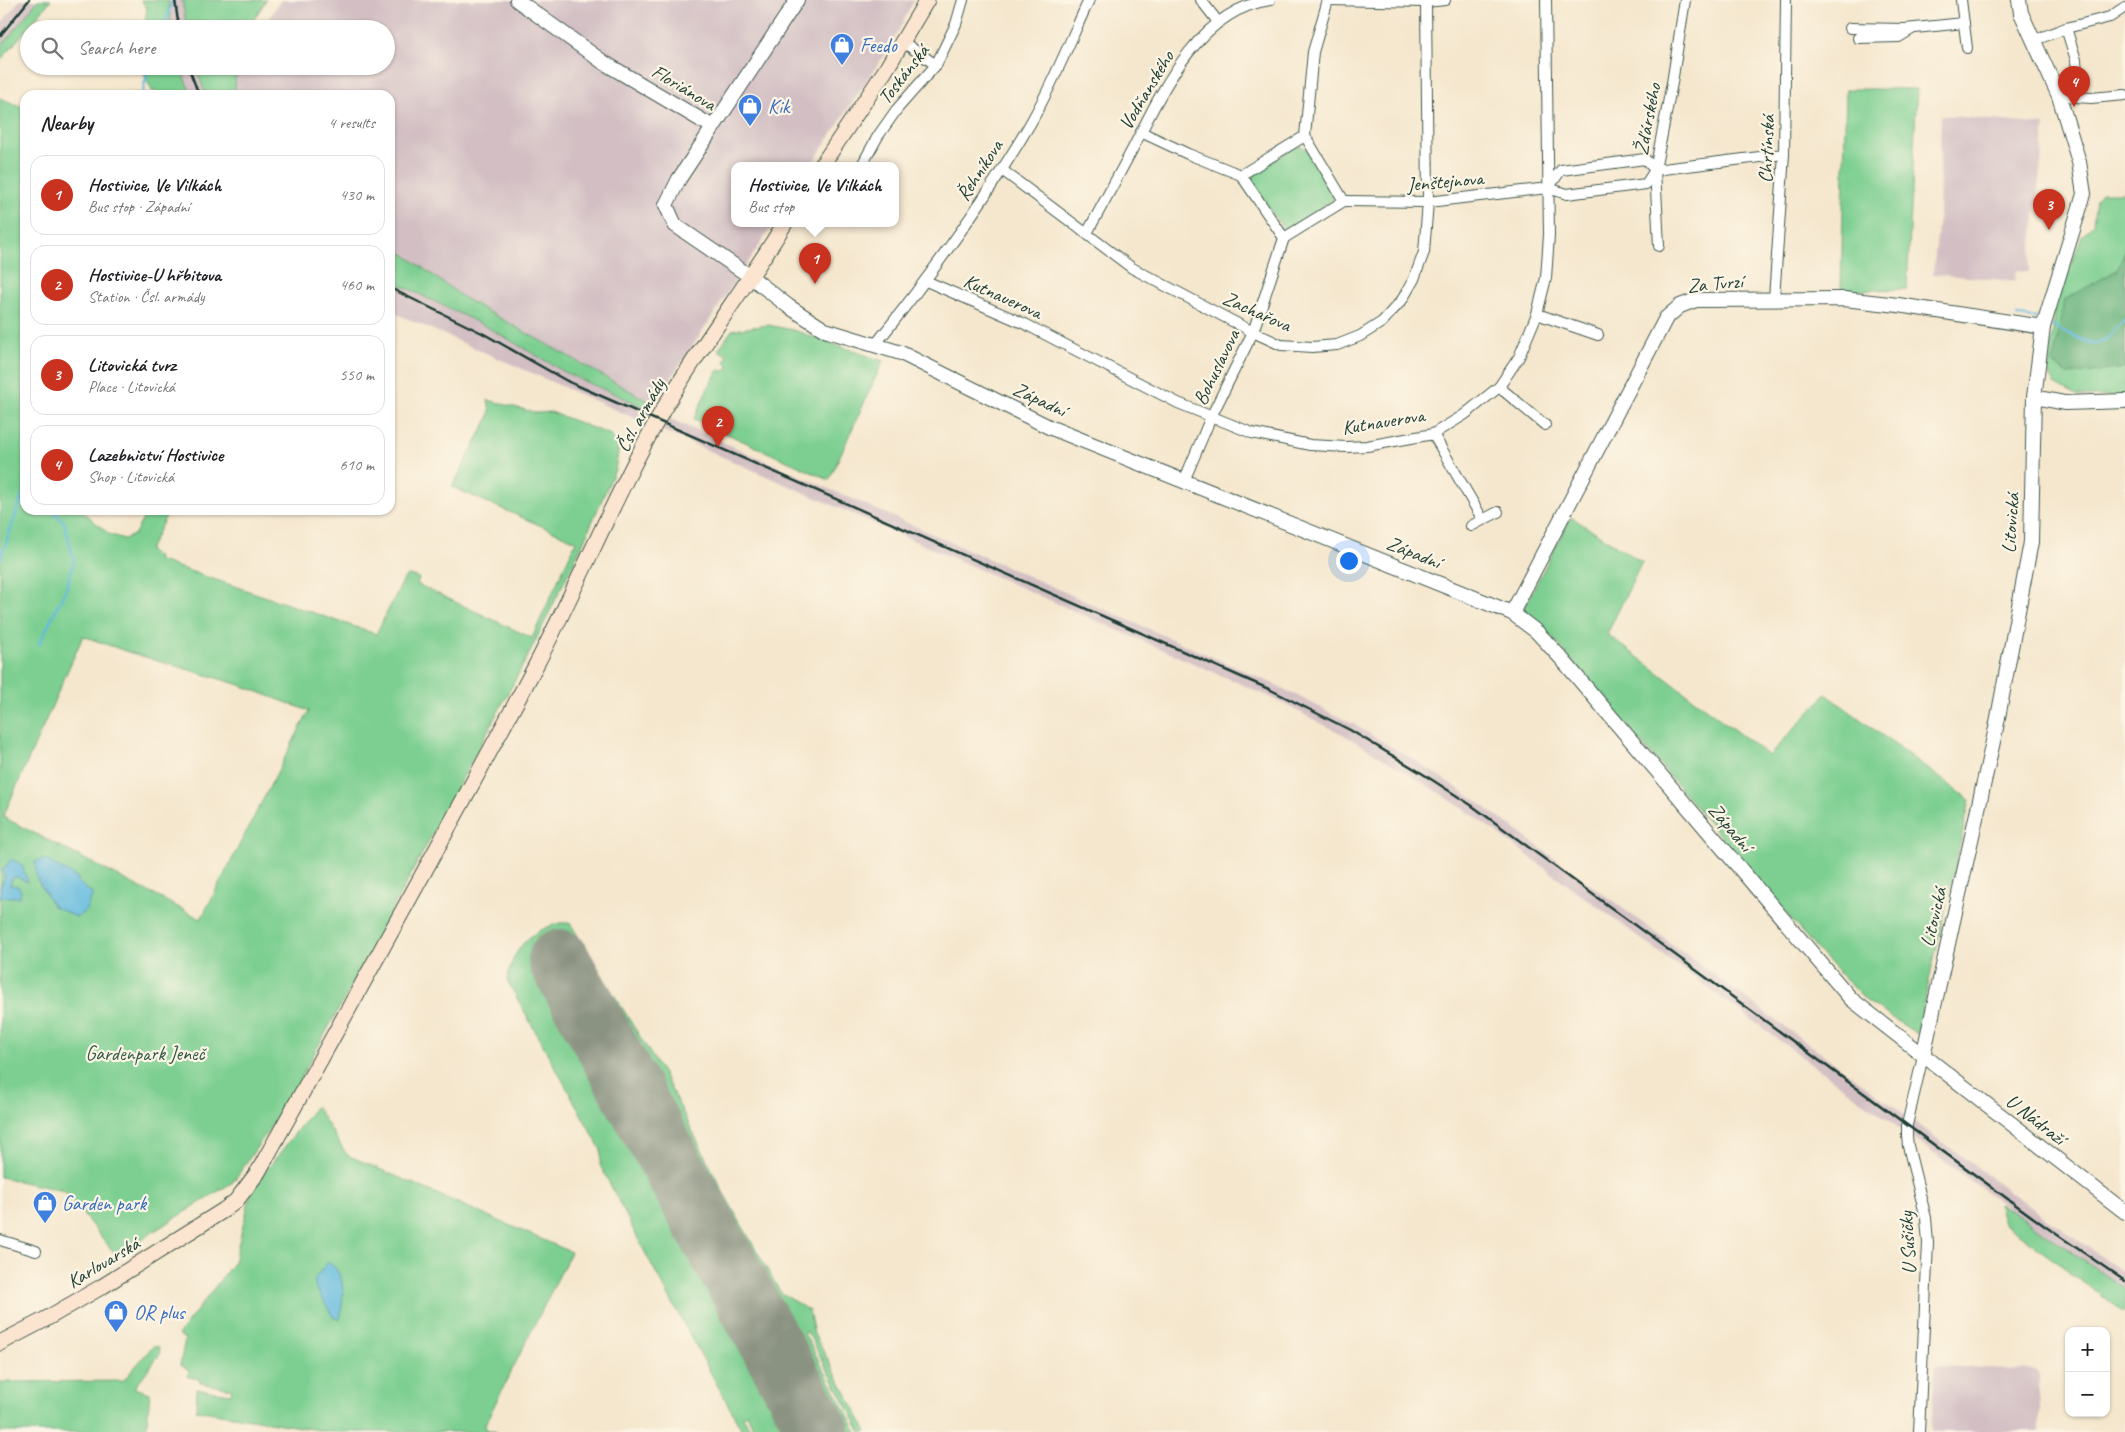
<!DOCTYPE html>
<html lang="en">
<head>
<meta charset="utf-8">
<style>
  body { margin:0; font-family:Caveat,sans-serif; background:#f2f2f2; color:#202124 }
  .controls { position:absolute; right:15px; bottom:15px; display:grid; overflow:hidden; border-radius:10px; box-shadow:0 1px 4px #0004 }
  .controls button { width:45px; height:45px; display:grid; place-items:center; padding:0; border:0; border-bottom:1px solid #e0e0e0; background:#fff; color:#202124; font:25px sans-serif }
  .you { position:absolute; left:1348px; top:560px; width:18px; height:18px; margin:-12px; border:4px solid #fff; border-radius:50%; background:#1a73e8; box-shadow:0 0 0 8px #1a73e833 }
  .badge { display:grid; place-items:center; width:32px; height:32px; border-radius:50%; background:#c8321e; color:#fff; font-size:16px; font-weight:700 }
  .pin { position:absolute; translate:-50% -41px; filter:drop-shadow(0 1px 2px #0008) }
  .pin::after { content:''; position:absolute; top:26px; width:18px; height:15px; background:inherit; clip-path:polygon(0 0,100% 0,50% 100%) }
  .popup { position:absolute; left:731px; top:162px; width:168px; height:65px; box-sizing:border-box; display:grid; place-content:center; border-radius:10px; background:#fff; filter:drop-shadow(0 1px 4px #0005); font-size:16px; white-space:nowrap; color:#757577 }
  .popup b { font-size:19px; color:#202124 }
  .popup::after { content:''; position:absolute; left:50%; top:100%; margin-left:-10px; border:10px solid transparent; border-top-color:#fff }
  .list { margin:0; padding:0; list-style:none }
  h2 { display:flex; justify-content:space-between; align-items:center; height:65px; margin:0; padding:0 20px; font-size:21px }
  h2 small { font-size:16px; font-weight:400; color:#757577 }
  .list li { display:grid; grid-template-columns:32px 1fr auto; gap:15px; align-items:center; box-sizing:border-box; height:80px; margin:0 10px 10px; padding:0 10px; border:1px solid #e0e0e0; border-radius:15px }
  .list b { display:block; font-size:19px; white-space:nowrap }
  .list p { margin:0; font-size:16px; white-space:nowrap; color:#757577 }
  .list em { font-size:16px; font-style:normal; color:#757577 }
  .icon { flex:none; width:28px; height:28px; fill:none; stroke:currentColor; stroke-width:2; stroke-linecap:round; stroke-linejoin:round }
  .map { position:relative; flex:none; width:2125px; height:1432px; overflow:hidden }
  .search { position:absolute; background:#fff; box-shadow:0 1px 4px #0004; left:20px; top:20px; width:375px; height:55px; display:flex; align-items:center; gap:12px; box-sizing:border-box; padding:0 18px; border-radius:28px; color:#757577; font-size:19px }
  .panel { position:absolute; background:#fff; box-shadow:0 1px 4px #0004; left:20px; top:90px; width:375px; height:425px; border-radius:15px }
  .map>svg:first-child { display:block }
  .industrial { fill:#d2bec3 }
  .green { fill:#7dcf91; stroke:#4e8662; fill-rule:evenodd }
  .forest { fill:#66b27b; stroke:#427858 }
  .water { fill:#61badf; stroke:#407c8a }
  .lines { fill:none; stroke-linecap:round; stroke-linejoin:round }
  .stream { stroke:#61badf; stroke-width:2.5 }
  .runway { stroke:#8a9281; stroke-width:62 }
  .minor-casing { stroke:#3f564b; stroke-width:12 }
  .tertiary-casing { stroke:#3f564b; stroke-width:16 }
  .secondary-casing { stroke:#3f564b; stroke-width:17 }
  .minor { stroke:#fff; stroke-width:10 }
  .tertiary { stroke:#fff; stroke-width:14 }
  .secondary { stroke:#fce5d0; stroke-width:15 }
  .rail { stroke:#1f3d34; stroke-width:2.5 }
  .labels { text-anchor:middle; stroke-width:4.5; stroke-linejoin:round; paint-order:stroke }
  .shop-label { font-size:20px; fill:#366cbe; stroke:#fcf5e5; text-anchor:start }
  .street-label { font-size:20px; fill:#1f3d34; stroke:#fcf5e5 }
  .park-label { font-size:20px; fill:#325a47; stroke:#fcf5e5 }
</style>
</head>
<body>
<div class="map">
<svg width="2125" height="1432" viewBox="0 0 2125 1432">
  <rect width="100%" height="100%" fill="#fcf5e5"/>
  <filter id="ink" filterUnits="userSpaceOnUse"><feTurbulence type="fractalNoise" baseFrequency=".02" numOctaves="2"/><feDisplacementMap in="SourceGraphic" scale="10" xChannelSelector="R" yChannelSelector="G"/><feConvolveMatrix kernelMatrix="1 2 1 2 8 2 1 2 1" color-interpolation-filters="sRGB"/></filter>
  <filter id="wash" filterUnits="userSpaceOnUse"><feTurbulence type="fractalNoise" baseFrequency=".0096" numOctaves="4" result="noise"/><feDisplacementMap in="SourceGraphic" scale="20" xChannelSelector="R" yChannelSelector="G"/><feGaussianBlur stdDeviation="1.12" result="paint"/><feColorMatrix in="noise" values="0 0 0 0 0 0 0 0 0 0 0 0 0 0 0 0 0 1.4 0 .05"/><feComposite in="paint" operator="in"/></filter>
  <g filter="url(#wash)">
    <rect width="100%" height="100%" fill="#f5e7ce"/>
    <g class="industrial">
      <path d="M20,0H38L0,48V25Z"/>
      <path d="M168,0H182L187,29H172Z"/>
      <path d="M281,0H914L893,41L811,165H735V223H774L660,395L648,401L464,298L390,244V95H235L236,66H386V29H262Z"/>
      <path d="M180,66H195L206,95H191Z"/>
      <path d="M1941,115L2045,125L2029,272L2016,271L2015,281L1933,274L1939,216Z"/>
      <path d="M390,280L487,327L570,375L1274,684L1353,724L1427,768L1475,800L2050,1221L2125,1273V1289L2042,1233L1467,811L1419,780L1346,736L1268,696L390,311Z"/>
      <path d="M1935,1366L2036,1370L2039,1373V1432H1931Z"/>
    </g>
    <g class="green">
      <path d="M38,0H51L0,61V48Z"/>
      <path d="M141,0H168L172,29H144L147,8Z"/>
      <path d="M182,0H266L248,29H187Z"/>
      <path d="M140,66H180L191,95H170L152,91Z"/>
      <path d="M195,66H236L235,95H206Z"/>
      <path d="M1846,89H1917L1907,289L1841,291Z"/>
      <path d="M0,98L25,108V510H81L109,534L124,539L134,535L148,510H169L149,550L153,555L158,557L157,560L376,634L405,577L409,575L419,578L417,584L532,638L576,541L452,487L488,419L490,411L488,400L537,413L551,412L611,435L619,447L615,470L583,543L530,652L347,994L287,1103L233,1182L116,1255L64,1191L0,1177ZM83,636L128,652L237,684L309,711L201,919L3,817Z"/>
      <path d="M1301,146L1308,150L1333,191V197L1330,202L1287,230H1284L1252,184L1255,173L1293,148Z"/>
      <path d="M2101,193H2125V396H2077L2054,384L2048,372L2056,304L2082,236L2093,224L2096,199Z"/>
      <path d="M390,244L464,298L648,401L647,408L570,375L487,327L390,280Z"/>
      <path d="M768,325L793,330L883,361L829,480L694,419L708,388L718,370L725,371L728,367L725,361L728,356L718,350L732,330Z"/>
      <path d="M1571,517L1642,562L1607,634L1769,756L1826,694L1970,800L1917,1034L1865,1000L1818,951L1551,636L1522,611Z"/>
      <path d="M560,923H570L666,1079L722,1190L780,1292L809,1311L814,1334L867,1432H861L807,1331L804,1333L857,1432H755L747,1414L743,1416L751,1432H743L648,1258L600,1165L601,1150L507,980C514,947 528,932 560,923Z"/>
      <path d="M316,1106L347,1155L571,1252L485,1424L486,1429L497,1432H330L196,1410L197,1389L231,1394L232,1389L200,1383L199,1379L188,1377L189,1371L180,1365L185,1339L178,1335L234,1262L252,1189Z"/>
      <path d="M1998,1204L2013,1211L2125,1289V1313L2004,1223Z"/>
      <path d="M153,1346L159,1347L160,1354L134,1388L150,1393L146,1432H0V1382L123,1381Z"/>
    </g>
    <path class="forest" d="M2125,252V368L2069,375L2053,364L2064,300L2117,270Z"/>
    <g class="water">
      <path d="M12,859L22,865L28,882L17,877L12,878L10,885L18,886L21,891L20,897H0V887L5,877L2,870Z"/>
      <path d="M44,859L78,878V882L93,894L85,912L76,917L53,906L37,879L35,862Z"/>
      <path d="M328,1262C348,1275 343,1298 340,1319L333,1317L315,1286V1278Z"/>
    </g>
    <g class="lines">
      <g class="stream">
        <path d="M163,29L173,0"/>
        <path d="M142,95L149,66"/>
        <path d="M2017,316L2036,318"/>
        <path d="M2052,326L2091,344L2105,341L2125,319"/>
        <path d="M0,560L25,488"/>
        <path d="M39,644L66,589L74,561L64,522L52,510"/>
      </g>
      <path class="runway" d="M559,960L819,1432"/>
    </g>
  </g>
  <g filter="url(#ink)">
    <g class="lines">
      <defs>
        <g id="minor">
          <path d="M1201,0L1218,22"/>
          <path d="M1328,0L1426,2L1445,0"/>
          <path d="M1961,0L1967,48"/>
          <path d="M1850,28L1905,29L1964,23"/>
          <path d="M2066,28L2110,17L2125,7"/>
          <path d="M1858,38L1899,37L1912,29"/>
          <path d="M2035,40L2066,28L2076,60L2078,85L2059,96"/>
          <path d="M903,42L936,65"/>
          <path d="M2060,96L2091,98L2125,95"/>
          <path d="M1141,132L1188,154L1241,175"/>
          <path d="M1305,136L1344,201L1284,238L1241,175Z"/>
          <path d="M1305,136L1313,52L1328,0"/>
          <path d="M862,165L878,136L897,109L936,65L956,24L963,0"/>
          <path d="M1002,170L1132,268L1253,332L1281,345L1312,347L1337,345L1360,336L1382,322L1402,300L1414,279L1424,252L1428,202L1426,2"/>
          <path d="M1548,188L1561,170L1645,159L1655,170"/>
          <path d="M1344,201L1428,202L1548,188L1567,194L1646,184L1655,170L1784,154"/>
          <path d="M1087,233C1102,206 1117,178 1132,150C1161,93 1198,10 1270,0"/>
          <path d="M1659,246L1655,170L1672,83L1685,0"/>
          <path d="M926,281L1025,324L1178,403L1252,433L1310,445L1346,447L1367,446L1433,434L1464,415L1499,387L1519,357L1537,314L1546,278L1549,235L1546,0"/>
          <path d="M1774,299L1784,154L1786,0"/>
          <path d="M1537,314L1598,335"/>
          <path d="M875,345C931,275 985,201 1030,124C1053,84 1070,41 1089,0"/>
          <path d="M1499,387L1545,425"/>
          <path d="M1433,434L1483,520"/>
          <path d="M1184,481L1211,417L1253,332L1284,238"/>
          <path d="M1471,526L1498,512"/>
          <path d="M0,1240L36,1251"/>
          <path d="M1919,1432L1928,1243L1926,1218L1908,1146L1907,1136V1125L1923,1056"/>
        </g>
        <g id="tertiary">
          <path d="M517,0L603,62L713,127"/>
          <path d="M797,0L679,179L666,205L675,225L751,277L788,306L825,330L901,353L1049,427L1512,613L1537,632L1561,658L1851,999L2125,1212"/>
          <path d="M2034,397L2065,403L2125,401"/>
          <path d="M1512,613L1666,318L1680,306L1696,300L1844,299L1898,305L2043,327"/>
          <path d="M1923,1056L1996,728L2031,542L2034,397L2043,327L2084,194L2079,162L2059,96L2021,13L2019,0"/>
        </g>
        <g id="secondary">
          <path d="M822,165L885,71L927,0"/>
          <path d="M0,1343L44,1320L103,1286L224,1210L236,1201L258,1172C351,1005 444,838 534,669C579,584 615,494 663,410C700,346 746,287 785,223"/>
        </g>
      </defs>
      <use href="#minor" class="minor-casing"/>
      <use href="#tertiary" class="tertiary-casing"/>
      <use href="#secondary" class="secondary-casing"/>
      <use href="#minor" class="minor"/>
      <use href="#tertiary" class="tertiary"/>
      <use href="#secondary" class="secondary"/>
      <g class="rail">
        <path d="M175,0L179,29"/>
        <path d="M0,36L29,0"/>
        <path d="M188,66L199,95"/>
        <path d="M390,288L484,334L567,381L1271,690L1350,730L1423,774L1471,805L2046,1227L2125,1281"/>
      </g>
    </g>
  </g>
  <defs>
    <symbol id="shop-pin" viewBox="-11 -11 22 30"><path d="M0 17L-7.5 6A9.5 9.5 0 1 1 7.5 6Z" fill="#3f7fe0" stroke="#fcf5e5"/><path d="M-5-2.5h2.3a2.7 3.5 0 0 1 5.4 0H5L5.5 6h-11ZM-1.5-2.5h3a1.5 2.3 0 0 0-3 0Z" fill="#fff"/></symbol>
  </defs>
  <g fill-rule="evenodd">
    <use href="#shop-pin" x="828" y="31" width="28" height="38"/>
    <use href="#shop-pin" x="736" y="92" width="28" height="38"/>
    <use href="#shop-pin" x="31" y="1189" width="28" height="38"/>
    <use href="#shop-pin" x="102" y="1298" width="28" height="38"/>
  </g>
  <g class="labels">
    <g class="shop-label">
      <text x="860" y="52">Feedo</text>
      <text x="768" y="113">Kik</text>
      <text x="62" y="1210">Garden park</text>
      <text x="134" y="1319">OR plus</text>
    </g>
    <g class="street-label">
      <text transform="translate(903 74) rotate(-52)" y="7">Toskánská</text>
      <text transform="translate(684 87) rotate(31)" y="7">Floriánova</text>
      <text transform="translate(1146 90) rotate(-59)" y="7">Vodňanského</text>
      <text transform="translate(1647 119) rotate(-79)" y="7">Žďárského</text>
      <text transform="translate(1766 149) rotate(-88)" y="7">Chrtínská</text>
      <text transform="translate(979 170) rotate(-57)" y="7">Řehníkova</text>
      <text transform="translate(1445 181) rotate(-5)" y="7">Jenštejnova</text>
      <text transform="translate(1715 283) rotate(-5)" y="7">Za Tvrzí</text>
      <text transform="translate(1003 296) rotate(24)" y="7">Kutnauerova</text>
      <text transform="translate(1257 311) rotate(24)" y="7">Zachařova</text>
      <text transform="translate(1216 367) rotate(-64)" y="7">Bohuslavova</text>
      <text transform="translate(1040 399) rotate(25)" y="7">Západní</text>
      <text transform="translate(640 415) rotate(-61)" y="7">Čsl. armády</text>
      <text transform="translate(1383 421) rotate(-9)" y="7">Kutnauerova</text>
      <text transform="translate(2010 523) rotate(-86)" y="7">Litovická</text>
      <text transform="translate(1414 552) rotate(22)" y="7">Západní</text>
      <text transform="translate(1731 827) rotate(50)" y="7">Západní</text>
      <text transform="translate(1933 917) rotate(-77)" y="7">Litovická</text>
      <text transform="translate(2036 1119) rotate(38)" y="7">U Nádraží</text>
      <text transform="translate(1907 1243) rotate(-93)" y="7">U Sušičky</text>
      <text transform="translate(103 1262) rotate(-31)" y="7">Karlovarská</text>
    </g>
    <g class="park-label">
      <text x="145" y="1060">Gardenpark Jeneč</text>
    </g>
  </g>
</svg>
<div class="controls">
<button>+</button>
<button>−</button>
</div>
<div class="you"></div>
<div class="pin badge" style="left:815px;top:284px">1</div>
<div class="popup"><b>Hostivice, Ve Vilkách</b>Bus stop</div>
<div class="pin badge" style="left:718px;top:447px">2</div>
<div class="pin badge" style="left:2049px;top:230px">3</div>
<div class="pin badge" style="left:2074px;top:107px">4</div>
<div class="search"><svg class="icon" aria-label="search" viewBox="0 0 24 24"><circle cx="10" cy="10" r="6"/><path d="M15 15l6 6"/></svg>Search here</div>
<section class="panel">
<h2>Nearby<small>4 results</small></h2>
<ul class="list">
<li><span class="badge">1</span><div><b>Hostivice, Ve Vilkách</b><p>Bus stop · Západní</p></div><em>430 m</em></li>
<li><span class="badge">2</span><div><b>Hostivice-U hřbitova</b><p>Station · Čsl. armády</p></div><em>460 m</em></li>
<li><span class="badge">3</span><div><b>Litovická tvrz</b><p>Place · Litovická</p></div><em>550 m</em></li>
<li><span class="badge">4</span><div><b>Lazebnictví Hostivice</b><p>Shop · Litovická</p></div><em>610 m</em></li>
</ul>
</section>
</div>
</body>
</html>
